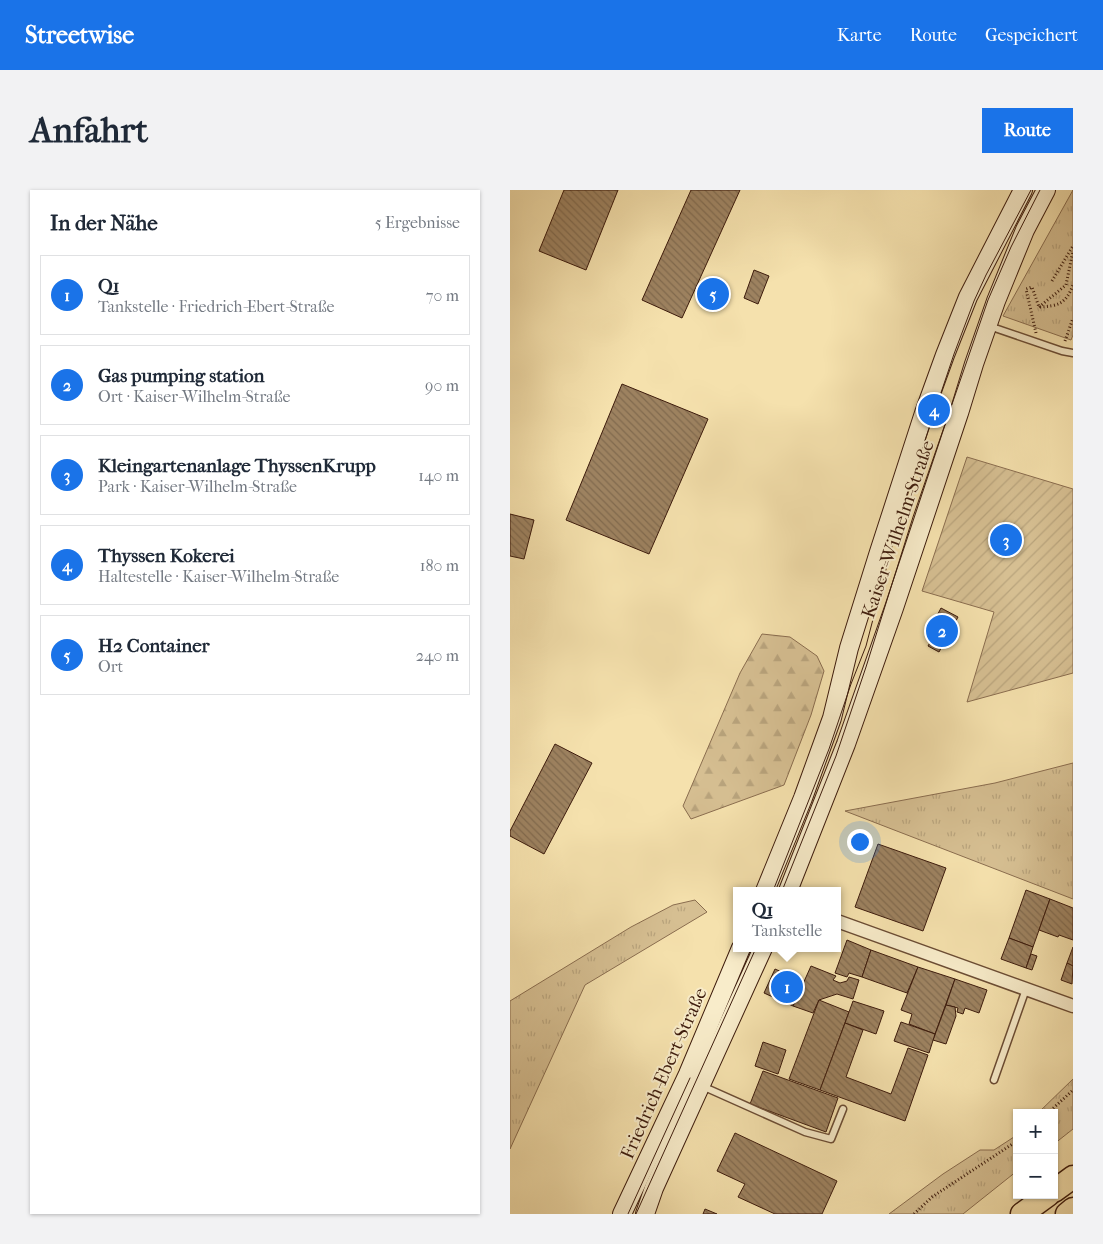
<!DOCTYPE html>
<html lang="de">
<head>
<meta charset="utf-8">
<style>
  body { margin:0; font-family:"IM FELL French Canon",serif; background:#f2f2f3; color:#1f2937 }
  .controls { position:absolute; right:15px; bottom:15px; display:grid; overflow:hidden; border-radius:0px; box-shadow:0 1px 4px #0004 }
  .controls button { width:45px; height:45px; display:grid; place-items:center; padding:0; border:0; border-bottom:1px solid #e0e1e3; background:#fff; color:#1f2937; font:25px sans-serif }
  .you { position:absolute; left:349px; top:651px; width:18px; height:18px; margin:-12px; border:4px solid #fff; border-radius:50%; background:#1a73e8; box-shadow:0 0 0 8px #1a73e833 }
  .badge { display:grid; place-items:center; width:32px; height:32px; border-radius:50%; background:#1a73e8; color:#fff; font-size:16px; font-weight:700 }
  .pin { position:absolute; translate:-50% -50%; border:2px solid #fff; box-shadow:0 1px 5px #0006 }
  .popup { position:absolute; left:223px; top:697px; width:108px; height:65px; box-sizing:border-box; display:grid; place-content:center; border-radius:0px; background:#fff; filter:drop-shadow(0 1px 4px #0005); font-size:16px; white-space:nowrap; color:#747a83 }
  .popup b { font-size:19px; color:#1f2937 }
  .popup::after { content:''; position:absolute; left:50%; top:100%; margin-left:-10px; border:10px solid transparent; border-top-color:#fff }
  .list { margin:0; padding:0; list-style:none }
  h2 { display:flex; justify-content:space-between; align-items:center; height:65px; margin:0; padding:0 20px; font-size:21px }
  h2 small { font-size:16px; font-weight:400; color:#747a83 }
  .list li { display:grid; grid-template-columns:32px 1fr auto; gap:15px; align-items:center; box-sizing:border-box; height:80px; margin:0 10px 10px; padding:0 10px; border:1px solid #e0e1e3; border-radius:0px }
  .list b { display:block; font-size:19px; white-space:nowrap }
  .list p { margin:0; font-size:16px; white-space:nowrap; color:#747a83 }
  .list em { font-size:16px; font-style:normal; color:#747a83 }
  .map { position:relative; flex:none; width:563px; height:1024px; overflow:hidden; border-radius:0px }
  header { display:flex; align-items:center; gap:30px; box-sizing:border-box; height:70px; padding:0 25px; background:#1a73e8; color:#fff }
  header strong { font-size:24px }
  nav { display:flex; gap:28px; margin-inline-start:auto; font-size:18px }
  .intro { display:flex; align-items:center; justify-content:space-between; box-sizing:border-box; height:120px; padding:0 30px }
  h1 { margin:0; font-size:35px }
  .button { padding:12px 22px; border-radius:0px; background:#1a73e8; color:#fff; font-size:18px; font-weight:700 }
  main { display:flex; gap:30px; padding:0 30px }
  aside { flex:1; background:#fff; border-radius:0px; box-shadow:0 1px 4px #0004 }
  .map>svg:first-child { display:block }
  .grass { fill:url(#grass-tufts); stroke:#8a6d4f }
  .forest { fill:url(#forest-firs); stroke:#8a6d4f }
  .garden { fill:url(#garden-furrows); stroke:#8a6d4f }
  .building { fill:url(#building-back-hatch); stroke:#3d1b0c }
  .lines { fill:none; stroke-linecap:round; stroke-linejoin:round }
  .lane-casing { stroke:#6b4c34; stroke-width:9 }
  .street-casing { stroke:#6b4c34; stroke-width:15 }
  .secondary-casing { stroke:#3d1b0c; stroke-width:20 }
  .highway-casing { stroke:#3d1b0c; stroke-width:25 }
  .path { stroke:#3d1b0c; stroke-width:3; stroke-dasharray:1 2.5; stroke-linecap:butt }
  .lane { stroke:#f8ecca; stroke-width:6 }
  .street { stroke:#f8ecca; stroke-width:12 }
  .secondary { stroke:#f8ecca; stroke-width:18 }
  .highway { stroke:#f5e1ad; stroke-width:22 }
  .tram { stroke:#3d1b0c; stroke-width:1 }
  .labels { text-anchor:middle; stroke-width:4; stroke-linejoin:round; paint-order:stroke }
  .street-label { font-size:19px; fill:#3d1b0c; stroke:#f8ecca }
</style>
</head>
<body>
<header>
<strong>Streetwise</strong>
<nav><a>Karte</a><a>Route</a><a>Gespeichert</a></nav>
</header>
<div class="intro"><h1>Anfahrt</h1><a class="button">Route</a></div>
<main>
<aside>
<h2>In der Nähe<small>5 Ergebnisse</small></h2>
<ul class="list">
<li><span class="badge">1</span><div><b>Q1</b><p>Tankstelle · Friedrich-Ebert-Straße</p></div><em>70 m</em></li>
<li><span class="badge">2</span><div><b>Gas pumping station</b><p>Ort · Kaiser-Wilhelm-Straße</p></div><em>90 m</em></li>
<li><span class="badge">3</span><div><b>Kleingartenanlage ThyssenKrupp</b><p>Park · Kaiser-Wilhelm-Straße</p></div><em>140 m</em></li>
<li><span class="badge">4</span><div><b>Thyssen Kokerei</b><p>Haltestelle · Kaiser-Wilhelm-Straße</p></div><em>180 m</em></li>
<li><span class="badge">5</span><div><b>H2 Container</b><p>Ort</p></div><em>240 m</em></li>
</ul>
</aside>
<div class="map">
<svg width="563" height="1024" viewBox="0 0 563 1024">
  <defs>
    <pattern id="grass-tufts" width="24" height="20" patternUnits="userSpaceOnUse" patternTransform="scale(1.25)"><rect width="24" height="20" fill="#d6bf92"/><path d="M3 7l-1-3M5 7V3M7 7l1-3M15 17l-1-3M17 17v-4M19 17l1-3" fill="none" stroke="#b9a47d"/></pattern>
    <pattern id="forest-firs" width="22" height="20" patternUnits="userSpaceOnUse" patternTransform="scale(1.25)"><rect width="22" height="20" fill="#d6bf92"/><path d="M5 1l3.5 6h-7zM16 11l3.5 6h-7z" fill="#b9a47d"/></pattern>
    <pattern id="garden-furrows" width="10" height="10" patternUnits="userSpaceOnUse" patternTransform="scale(1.25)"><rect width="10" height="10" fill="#d6bf92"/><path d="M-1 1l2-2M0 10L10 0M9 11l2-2" fill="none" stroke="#b9a47d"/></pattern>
    <pattern id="building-back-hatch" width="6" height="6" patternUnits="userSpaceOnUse" patternTransform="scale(1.25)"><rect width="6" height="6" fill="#9d8260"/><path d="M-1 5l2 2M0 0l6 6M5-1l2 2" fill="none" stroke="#816a4e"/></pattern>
  </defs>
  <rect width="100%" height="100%" fill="#f5e1ad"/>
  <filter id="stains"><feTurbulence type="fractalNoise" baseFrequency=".004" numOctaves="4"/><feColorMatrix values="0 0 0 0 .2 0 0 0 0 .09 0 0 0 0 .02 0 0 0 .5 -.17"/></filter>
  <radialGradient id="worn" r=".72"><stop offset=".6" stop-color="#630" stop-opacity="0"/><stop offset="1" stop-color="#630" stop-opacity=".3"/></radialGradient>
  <g class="grass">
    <path d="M563,0V145L561,150L493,126Z"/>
    <path d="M563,573V709L335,621L485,593Z"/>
    <path d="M185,710L197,722L75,795L0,959V811L121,737L163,715Z"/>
    <path d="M563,889V939L544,954V923H528Z"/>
    <path d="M507,945V981L453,1024H379L433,984L470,960H484Z"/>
  </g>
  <path class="forest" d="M252,444L280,447L307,466L314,481L301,525L274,595L181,629L173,616L230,483Z"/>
  <path class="garden" d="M457,267L563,299V483L457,512L484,422L412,401Z"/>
  <g class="building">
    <path d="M54,0H108L76,80L29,61Z"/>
    <path d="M181,0H230L172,128L132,110Z"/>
    <path d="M244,80L259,86L248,114L234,108Z"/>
    <path d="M201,88L215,93L205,121L191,115Z"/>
    <path d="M112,194L198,229L139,364L56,330Z"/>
    <path d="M0,324L24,330L14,369L0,366Z"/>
    <path d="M431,418L448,427L429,462L418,456L426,442L420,439Z"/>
    <path d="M45,554L82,573L34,664L0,646V641Z"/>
    <path d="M368,654L436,678L413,741L345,717Z"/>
    <path d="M516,700L540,709L523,757L499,748Z"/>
    <path d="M540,709L563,718V750L549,745L548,747L529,740Z"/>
    <path d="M499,748L523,757L516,778L491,769Z"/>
    <path d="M337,750L361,760L352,787L339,783L337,787L325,783Z"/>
    <path d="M563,757V776L557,773Z"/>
    <path d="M361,760L408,777L397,803L352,787Z"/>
    <path d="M521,764L527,766L522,780L516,778Z"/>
    <path d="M557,773L563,776L562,794L551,790Z"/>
    <path d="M301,776L326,786L323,790L330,793L337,791L339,787L349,790L343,809L327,804L309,810L303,823L283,816Z"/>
    <path d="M408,777L445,789L425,844L399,834L402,824L391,820Z"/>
    <path d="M265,779L294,792L283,816L254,803Z"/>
    <path d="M445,789L477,800L469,823L455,818L453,824L447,822L448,818L436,815Z"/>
    <path d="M309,810L339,822L310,900L279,889Z"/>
    <path d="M343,811L374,821L366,844L335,833Z"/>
    <path d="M436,815L445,817L446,826L436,854L423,850Z"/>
    <path d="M391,832L425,844L419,863L384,851Z"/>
    <path d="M335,833L353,840L336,887L381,904L398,858L418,865L395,931L310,900Z"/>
    <path d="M253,852L276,860L268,884L245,876Z"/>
    <path d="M253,881L328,908L316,942L240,914Z"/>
    <path d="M225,943L327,991L312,1024H265L228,1007L235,994L207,981Z"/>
    <path d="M195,1019L207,1024H193Z"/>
  </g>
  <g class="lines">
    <defs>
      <g id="lane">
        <path d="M479,136L552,161L563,163"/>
        <path d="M484,890L516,799"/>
        <path d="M192,896L295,942L321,949L333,919"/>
      </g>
      <path id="street" d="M327,731L563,816"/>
      <g id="secondary">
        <path d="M255,701L293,608L322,528L339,458L369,362L414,223L435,165L458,107L513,0"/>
        <path d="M278,701L336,554L384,418L449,223L464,174L486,111L515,40L536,0"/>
        <path d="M112,1024L178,884L231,758"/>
        <path d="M135,1024L144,998L253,758"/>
      </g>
      <g id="highway">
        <path d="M544,1001L563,987"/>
        <path d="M512,1024L538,1005"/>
        <path d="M557,1024L563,1019"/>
      </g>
    </defs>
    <use href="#lane" class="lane-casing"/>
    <use href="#street" class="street-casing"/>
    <use href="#secondary" class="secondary-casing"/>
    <use href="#highway" class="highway-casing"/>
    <g class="path">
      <path d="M542,91L563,56"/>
      <path d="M529,117L556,95L563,61"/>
      <path d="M526,143L516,99L522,97L529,117C548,116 556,114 563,95"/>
      <path d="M555,151L563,128"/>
      <path d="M538,923L563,900"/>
      <path d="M404,1024L422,1007L507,951"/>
    </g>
    <use href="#lane" class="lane"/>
    <use href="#street" class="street"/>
    <use href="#secondary" class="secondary"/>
    <use href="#highway" class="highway"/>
    <g class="tram">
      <path d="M263,701L319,559L341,494L356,456L391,322L444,164L464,111L476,85L521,0"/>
      <path d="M272,701L326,566L356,477L403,327L478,110L501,57L530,0"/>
      <path d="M118,1024L180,888"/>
      <path d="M126,1024L246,758"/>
    </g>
  </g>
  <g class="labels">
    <g class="street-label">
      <text transform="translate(387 339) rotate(-71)" y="7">Kaiser-Wilhelm-Straße</text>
      <text transform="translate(153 883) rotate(-66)" y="7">Friedrich-Ebert-Straße</text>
    </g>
  </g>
  <rect width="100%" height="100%" filter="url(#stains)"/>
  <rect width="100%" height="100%" fill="url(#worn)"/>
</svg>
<div class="controls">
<button>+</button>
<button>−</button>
</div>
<div class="you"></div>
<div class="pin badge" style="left:277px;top:797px">1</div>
<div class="popup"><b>Q1</b>Tankstelle</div>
<div class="pin badge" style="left:432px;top:441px">2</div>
<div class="pin badge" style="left:496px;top:350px">3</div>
<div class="pin badge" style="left:424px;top:220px">4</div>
<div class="pin badge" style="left:203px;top:104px">5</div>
</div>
</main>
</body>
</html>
